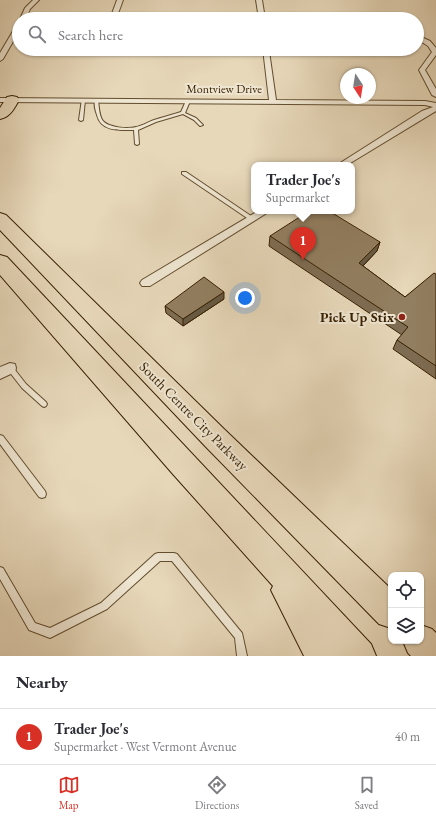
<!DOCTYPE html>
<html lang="en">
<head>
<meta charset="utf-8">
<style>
  body { margin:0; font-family:"EB Garamond",serif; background:#f7f7f7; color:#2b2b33 }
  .controls { position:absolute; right:12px; bottom:12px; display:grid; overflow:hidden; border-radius:8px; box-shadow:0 1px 3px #0004 }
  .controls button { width:36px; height:36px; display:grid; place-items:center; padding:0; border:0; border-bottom:1px solid #e1e1e2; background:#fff; color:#2b2b33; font:20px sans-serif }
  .compass { position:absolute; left:340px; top:68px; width:36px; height:36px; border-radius:50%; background:#fff; box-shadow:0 1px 3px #0004; rotate:168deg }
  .you { position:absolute; left:245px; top:298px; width:14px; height:14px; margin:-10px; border:3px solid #fff; border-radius:50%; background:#1a73e8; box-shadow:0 0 0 6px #1a73e833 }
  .badge { display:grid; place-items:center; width:26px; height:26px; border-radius:50%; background:#d93025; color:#fff; font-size:13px; font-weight:700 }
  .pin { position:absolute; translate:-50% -33px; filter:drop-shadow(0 1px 2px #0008) }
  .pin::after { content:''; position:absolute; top:21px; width:14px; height:12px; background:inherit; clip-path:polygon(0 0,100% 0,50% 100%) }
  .popup { position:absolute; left:251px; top:162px; width:104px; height:52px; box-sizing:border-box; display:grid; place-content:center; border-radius:8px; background:#fff; filter:drop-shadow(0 1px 3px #0005); font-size:13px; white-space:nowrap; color:#7c7c81 }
  .popup b { font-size:15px; color:#2b2b33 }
  .popup::after { content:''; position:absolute; left:50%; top:100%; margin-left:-8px; border:8px solid transparent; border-top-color:#fff }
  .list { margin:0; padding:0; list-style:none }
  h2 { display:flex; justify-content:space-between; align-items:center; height:52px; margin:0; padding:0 16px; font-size:17px }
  h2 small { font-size:13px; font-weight:400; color:#7c7c81 }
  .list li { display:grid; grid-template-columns:26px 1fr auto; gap:12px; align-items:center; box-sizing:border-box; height:56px; padding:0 16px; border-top:1px solid #e1e1e2 }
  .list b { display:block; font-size:15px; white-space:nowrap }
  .list p { margin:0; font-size:13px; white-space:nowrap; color:#7c7c81 }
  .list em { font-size:13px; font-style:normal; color:#7c7c81 }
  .icon { flex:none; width:22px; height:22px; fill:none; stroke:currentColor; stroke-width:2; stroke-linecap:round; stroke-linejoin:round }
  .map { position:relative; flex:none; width:436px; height:656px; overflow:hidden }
  .search { position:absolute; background:#fff; box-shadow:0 1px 3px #0004; left:12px; right:12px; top:12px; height:44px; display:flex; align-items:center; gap:10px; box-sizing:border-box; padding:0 14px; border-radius:22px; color:#7c7c81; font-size:15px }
  .sheet { height:108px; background:#fff }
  nav { display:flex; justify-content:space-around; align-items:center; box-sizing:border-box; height:56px; border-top:1px solid #e1e1e2; background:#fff; font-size:11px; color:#7c7c81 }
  nav a { display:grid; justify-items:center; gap:2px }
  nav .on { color:#d93025 }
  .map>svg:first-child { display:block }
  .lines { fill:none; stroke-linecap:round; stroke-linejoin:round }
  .lane-casing { stroke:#624d2e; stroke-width:2 }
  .street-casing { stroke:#624d2e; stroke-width:2 }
  .highway-casing { stroke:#361f00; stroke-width:2 }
  .lane { fill:#efe6d2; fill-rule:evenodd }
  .street { fill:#efe6d2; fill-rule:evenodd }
  .highway { fill:#e7d8ba; fill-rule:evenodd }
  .wall { fill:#7e6d53; stroke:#361f00 }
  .shaded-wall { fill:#665944; stroke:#361f00 }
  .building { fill:#927f61; stroke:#361f00 }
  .poi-dot { fill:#8f2418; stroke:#efe6d2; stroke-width:1.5 }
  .labels { text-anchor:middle; stroke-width:4; stroke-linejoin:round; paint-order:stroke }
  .far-street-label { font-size:12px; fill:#361f00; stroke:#efe6d2 }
  .poi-label { font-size:14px; font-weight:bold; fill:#361f00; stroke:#efe6d2; text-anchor:end }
  .street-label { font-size:14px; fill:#361f00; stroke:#efe6d2 }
</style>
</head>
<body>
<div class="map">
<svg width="436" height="656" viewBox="0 0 436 656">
  <rect width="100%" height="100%" fill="#e7d8ba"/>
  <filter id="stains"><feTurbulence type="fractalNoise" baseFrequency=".005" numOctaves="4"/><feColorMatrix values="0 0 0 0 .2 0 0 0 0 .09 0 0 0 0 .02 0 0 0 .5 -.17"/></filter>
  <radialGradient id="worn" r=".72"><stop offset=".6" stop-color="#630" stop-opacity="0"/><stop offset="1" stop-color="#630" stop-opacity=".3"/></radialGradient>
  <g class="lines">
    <defs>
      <g id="lane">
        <path d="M82,99L85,100L83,120L81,121L79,120Z"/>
        <path d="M95,99L98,100C99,107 99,116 103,121C109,128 128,129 136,127C142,126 148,122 154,120C163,117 172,115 181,112L186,101L188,100L190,101L185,113L196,118L203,125L200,126L194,120L183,114L156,122L138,130L139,144L137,145L135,144L134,130C120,130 101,132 97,115C95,110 94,104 95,99Z"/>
        <path d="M182,172H186L254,218V220H250L182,174Z"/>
        <path d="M10,365L12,366L26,384L46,402L47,404L46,406L44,407L42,406L22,388L8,370L7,368L8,366Z"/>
        <path d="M0,435L3,436L45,491L46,494L45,497L42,498L39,497L0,444Z"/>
        <path d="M158,553H174L177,554L242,633L247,656H237L235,638L172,561H160L107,609L50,638L29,630L0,579V567L3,568L35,623L50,628L101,603L155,554Z"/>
      </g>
      <g id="street">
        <path d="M33,0H39L30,9L26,19H20L25,8Z"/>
        <path d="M117,0H123L116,19H110Z"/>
        <path d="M256,0H262L265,19H259Z"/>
        <path d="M19,24V31L3,59L0,61V53L16,26Z"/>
        <path d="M417,35L430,41L436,48V55L425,70L436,89V97L432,95L419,70L432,52L428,46L417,39Z"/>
        <path d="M263,49H311L308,51H269L276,100L425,101L436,103V111L347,165H337L422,111L433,107L425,105L0,102V98L269,100Z"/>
        <path d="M258,211H270L150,286H142L140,283L142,280Z"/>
        <path d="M10,363L15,364L16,368L15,372L0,379V367Z"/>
      </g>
      <g id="highway">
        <path d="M12,96L17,97L19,100C14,109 10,117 0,119V108L7,97Z"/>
        <path d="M0,213L6,215L224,429L391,589V628L379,624L206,447L0,230Z"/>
        <path d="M0,255L7,257L371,644L376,656H304L271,590L273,586L172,473L0,275Z"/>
        <path d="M421,625L432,629L436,633V656H411L408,653L403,641H421Z"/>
      </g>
    </defs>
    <use href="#lane" class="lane-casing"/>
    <use href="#street" class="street-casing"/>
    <use href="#highway" class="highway-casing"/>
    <use href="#lane" class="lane"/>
    <use href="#street" class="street"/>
    <use href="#highway" class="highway"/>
  </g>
  <g class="wall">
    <path d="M270,236L380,242L377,251L363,266L405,297L436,274V379L393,349L397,340L402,335L269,246Z"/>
    <path d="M224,299L183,326L166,313L165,306Z"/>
  </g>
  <g class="shaded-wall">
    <path d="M380,242L377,251L356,273L359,263Z"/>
    <path d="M224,292V299L183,326V319Z"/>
  </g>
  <g class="building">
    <path d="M309,211H329L380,242L359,263L405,297L434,273L436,274V366L397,340L408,327L270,236Z"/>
    <path d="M204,277L224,292L183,319L165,306Z"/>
  </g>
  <circle class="poi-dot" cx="402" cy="317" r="4"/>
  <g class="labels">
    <g class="far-street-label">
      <text x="224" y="93">Montview Drive</text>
    </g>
    <g class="poi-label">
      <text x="394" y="322">Pick Up Stix</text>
    </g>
    <g class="street-label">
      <text transform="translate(194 416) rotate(45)" y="5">South Centre City Parkway</text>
    </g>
  </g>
  <rect width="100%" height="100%" filter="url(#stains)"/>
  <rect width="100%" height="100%" fill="url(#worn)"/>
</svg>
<div class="controls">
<button><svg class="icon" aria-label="locate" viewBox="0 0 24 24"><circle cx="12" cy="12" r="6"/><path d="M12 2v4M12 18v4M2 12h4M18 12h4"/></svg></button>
<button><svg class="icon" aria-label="layers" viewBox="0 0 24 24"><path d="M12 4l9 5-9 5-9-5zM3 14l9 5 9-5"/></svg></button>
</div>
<svg class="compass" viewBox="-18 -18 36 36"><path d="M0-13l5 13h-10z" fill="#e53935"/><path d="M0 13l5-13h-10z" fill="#7c7c81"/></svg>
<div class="you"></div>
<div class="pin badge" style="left:303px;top:260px">1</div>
<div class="popup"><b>Trader Joe's</b>Supermarket</div>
<div class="search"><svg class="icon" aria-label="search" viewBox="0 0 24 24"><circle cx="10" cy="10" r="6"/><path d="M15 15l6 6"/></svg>Search here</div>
</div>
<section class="sheet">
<h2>Nearby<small></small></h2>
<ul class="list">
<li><span class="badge">1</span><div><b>Trader Joe's</b><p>Supermarket · West Vermont Avenue</p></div><em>40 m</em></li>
</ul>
</section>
<nav>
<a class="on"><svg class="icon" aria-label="map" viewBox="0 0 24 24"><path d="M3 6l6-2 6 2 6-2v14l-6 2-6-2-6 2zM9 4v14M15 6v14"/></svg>Map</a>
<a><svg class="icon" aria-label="directions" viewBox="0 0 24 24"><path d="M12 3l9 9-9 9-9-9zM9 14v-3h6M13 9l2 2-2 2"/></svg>Directions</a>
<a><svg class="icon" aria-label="saved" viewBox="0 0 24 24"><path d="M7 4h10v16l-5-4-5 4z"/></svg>Saved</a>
</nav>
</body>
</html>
